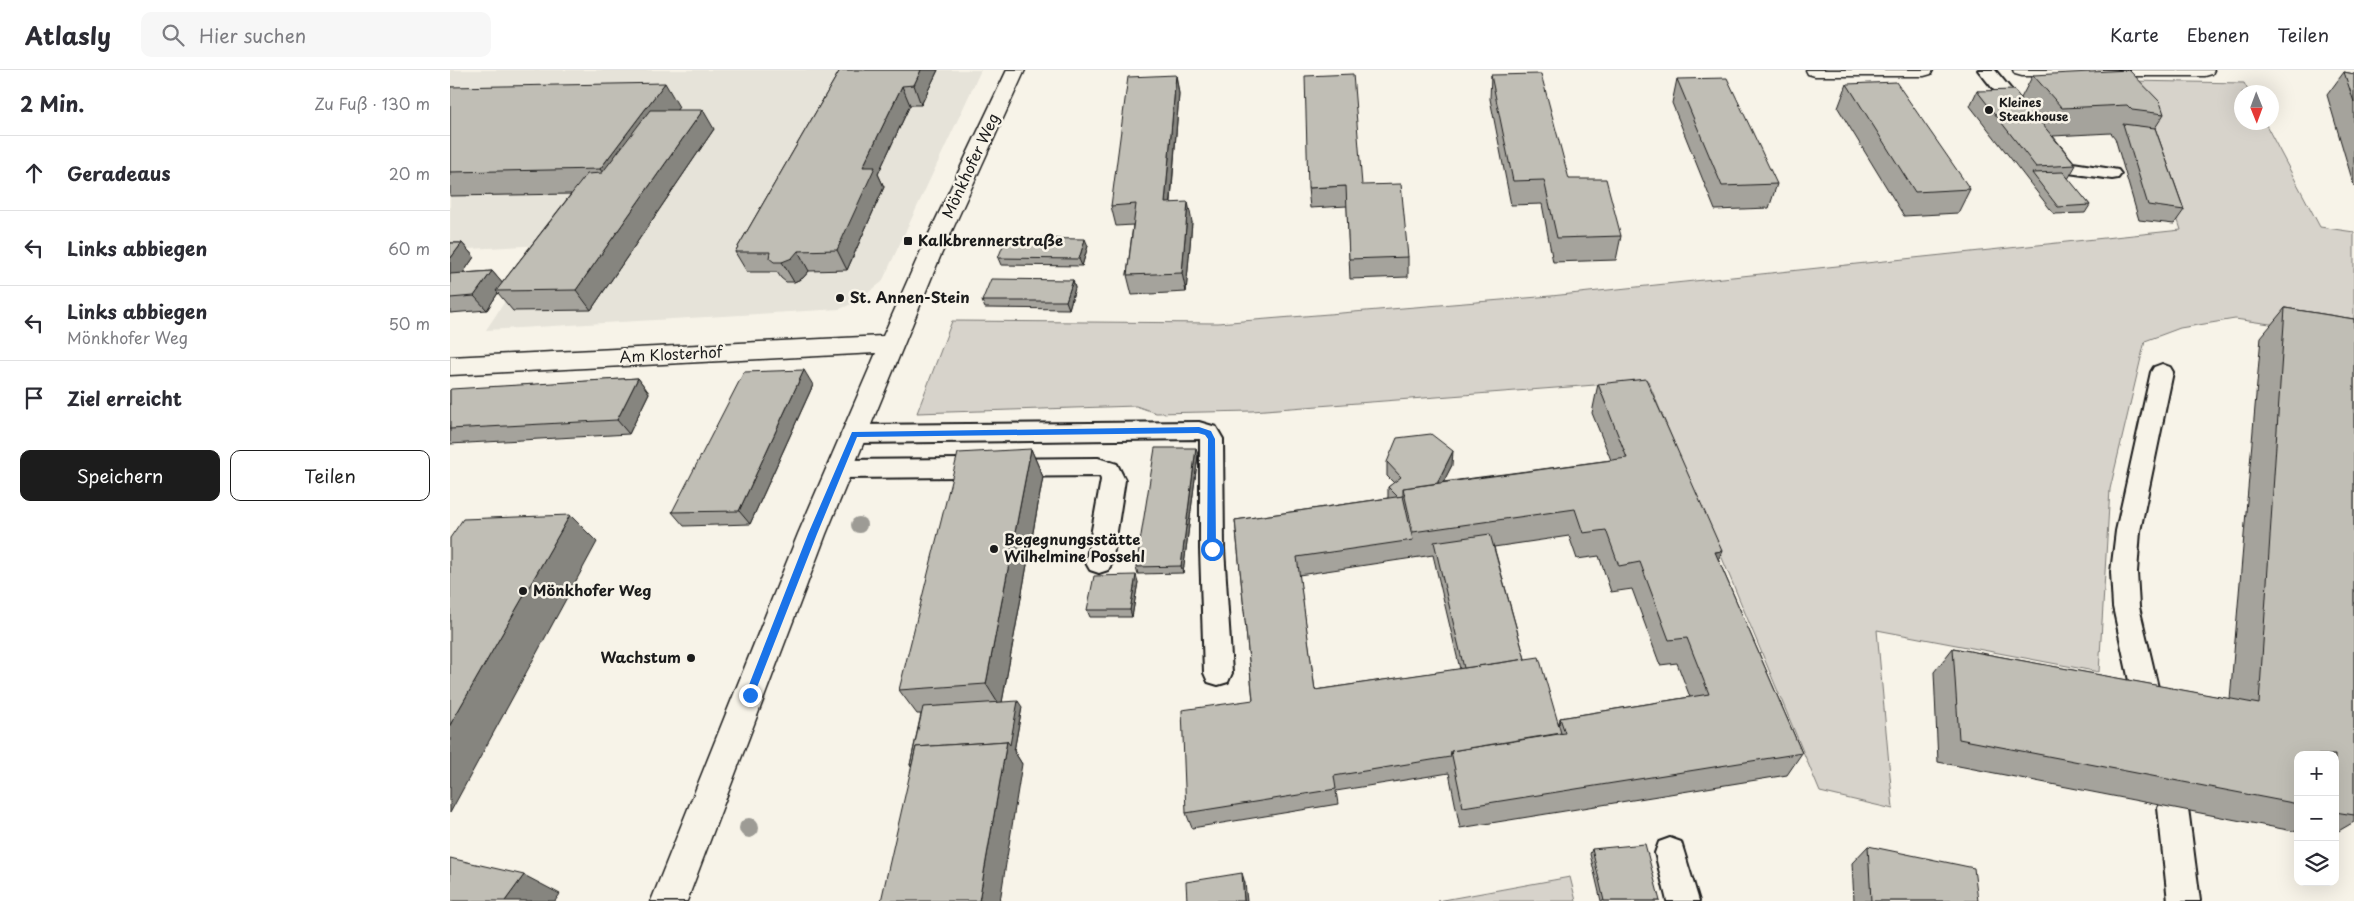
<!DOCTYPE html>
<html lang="de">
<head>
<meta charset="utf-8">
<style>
  body { margin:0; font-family:"Playpen Sans",sans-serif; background:#f7f7f7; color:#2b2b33 }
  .controls { position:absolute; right:15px; bottom:15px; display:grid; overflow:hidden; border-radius:10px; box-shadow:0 5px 20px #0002 }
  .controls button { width:45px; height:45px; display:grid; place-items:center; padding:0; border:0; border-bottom:1px solid #e1e1e2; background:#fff; color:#2b2b33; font:25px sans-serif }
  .compass { position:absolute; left:1784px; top:15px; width:45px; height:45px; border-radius:50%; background:#fff; box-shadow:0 5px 20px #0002; rotate:179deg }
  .stop { position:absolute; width:15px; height:15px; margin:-11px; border:4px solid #1a73e8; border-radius:50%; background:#fff }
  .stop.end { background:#1a73e8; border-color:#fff; box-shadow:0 1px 5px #0008 }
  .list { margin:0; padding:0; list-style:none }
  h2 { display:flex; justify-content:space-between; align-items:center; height:65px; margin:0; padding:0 20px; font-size:21px }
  h2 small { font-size:16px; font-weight:400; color:#7c7c81 }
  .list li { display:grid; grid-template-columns:32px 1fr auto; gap:15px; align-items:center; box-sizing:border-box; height:75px; padding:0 20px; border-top:1px solid #e1e1e2 }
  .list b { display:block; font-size:19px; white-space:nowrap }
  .list p { margin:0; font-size:16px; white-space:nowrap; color:#7c7c81 }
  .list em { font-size:16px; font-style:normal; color:#7c7c81 }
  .actions { display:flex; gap:10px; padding:15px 20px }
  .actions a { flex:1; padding:11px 0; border:1px solid #1c1c1c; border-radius:10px; text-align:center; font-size:18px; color:#1c1c1c }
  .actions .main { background:#1c1c1c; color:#fff }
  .icon { flex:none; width:28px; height:28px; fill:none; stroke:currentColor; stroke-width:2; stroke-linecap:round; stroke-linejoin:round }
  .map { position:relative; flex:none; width:1904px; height:831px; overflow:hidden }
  header { display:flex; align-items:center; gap:30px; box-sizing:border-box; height:70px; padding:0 25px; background:#fff; border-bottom:1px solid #e1e1e2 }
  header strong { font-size:24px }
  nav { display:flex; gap:28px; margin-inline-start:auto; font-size:18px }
  .search { width:350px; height:45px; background:#f7f7f7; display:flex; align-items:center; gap:12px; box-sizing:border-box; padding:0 18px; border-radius:10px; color:#7c7c81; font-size:19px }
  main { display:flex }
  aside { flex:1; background:#fff }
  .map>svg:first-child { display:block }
  .built { fill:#e6e3d9 }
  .green { fill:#d7d3cb; stroke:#7a7874 }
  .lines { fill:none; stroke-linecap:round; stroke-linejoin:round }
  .lane-casing { stroke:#1c1c1c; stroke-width:4 }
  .street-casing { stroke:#1c1c1c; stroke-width:3 }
  .lane { fill:#f7f3e8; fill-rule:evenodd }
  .street { fill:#f7f3e8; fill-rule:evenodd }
  .tree { fill:#9d9b95 }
  .wall { fill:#a5a39c; stroke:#1c1c1c; fill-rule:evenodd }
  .shaded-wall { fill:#86857f; stroke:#1c1c1c }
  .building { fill:#c0beb5; stroke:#1c1c1c }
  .route { fill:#1a73e8 }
  .poi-dot { fill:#1c1c1c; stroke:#f7f3e8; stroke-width:2 }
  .labels { text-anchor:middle; stroke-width:5; stroke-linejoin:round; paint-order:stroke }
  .far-poi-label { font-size:12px; font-weight:bold; fill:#1c1c1c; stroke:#f7f3e8; text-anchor:start }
  .street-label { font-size:15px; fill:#1c1c1c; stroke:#f7f3e8 }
  .poi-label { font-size:15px; font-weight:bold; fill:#1c1c1c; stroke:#f7f3e8; text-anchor:start }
</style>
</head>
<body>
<header>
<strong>Atlasly</strong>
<div class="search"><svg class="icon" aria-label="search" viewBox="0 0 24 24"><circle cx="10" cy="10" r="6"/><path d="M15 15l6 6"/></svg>Hier suchen</div>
<nav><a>Karte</a><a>Ebenen</a><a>Teilen</a></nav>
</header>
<main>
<aside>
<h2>2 Min.<small>Zu Fuß · 130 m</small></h2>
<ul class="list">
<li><svg class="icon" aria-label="ahead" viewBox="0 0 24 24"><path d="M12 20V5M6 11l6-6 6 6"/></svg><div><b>Geradeaus</b></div><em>20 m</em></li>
<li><svg class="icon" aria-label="left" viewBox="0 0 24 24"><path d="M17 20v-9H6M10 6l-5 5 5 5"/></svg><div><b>Links abbiegen</b></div><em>60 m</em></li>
<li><svg class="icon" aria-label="left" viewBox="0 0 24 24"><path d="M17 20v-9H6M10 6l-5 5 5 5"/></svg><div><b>Links abbiegen</b><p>Mönkhofer Weg</p></div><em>50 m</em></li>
<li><svg class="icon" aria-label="arrive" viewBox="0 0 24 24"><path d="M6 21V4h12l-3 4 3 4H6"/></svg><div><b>Ziel erreicht</b></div></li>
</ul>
<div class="actions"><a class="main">Speichern</a><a>Teilen</a></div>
</aside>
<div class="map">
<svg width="1904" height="831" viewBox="0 0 1904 831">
  <rect width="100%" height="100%" fill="#f7f3e8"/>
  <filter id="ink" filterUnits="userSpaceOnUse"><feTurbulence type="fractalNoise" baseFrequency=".02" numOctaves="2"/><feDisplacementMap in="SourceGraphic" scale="10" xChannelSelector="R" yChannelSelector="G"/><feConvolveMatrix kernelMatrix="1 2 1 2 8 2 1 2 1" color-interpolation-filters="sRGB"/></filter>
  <g filter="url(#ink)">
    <path class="built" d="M0,0H531L432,212L406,232L390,239L36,260L92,175L0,180Z"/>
    <g class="green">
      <path d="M1680,11L1794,13L1799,22H1792V52L1815,53L1870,157L1904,162V266L1785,249L1730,258L1695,271L1660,419L1649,602L1427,560L1443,739L1370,722L1198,311L802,341L706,343L686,336L467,343L502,251L768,253L1101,226L1731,160L1694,43Z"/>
      <path d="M1120,807L1126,831H988Z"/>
    </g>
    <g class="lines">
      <defs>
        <g id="lane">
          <path d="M1528,0H1545L1579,41L1582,45L1579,49H1567Z"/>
          <path d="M1601,73L1607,74L1623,93L1662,99L1668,100L1671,104L1668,108L1662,109L1611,102L1592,78L1595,74Z"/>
          <path d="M1712,294L1720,297L1723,302L1690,461L1687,502L1689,537L1714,643L1710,652L1700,656L1690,652L1686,643L1663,537L1661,502L1666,461L1701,302L1704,297Z"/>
          <path d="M749,352L766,357L773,369L774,479L782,603L778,612L768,615L758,612L754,603L750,479V369L405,373L397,370L394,364L397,358L405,355Z"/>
          <path d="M648,388L667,394L675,410L662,493L658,500L649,503L640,500L636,493L651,410L650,406L390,408L382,405L378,399L382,393L390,390Z"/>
          <path d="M1723,724L1733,728L1738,738L1750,831H1718L1708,738L1713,728Z"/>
          <path d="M1220,768L1231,772L1249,831H1217L1205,783L1209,772Z"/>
        </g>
        <g id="street">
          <path d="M557,0H575L490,187L376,464L237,831H201L348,464L426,283L0,305V287L433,266L468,187Z"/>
          <path d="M1356,0H1483L1481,4L1474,6H1365L1358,4Z"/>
          <path d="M1563,0H1764L1762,4L1755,6H1572L1565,4Z"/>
        </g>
      </defs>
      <use href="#lane" class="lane-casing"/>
      <use href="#street" class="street-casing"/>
      <use href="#lane" class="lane"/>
      <use href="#street" class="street"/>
    </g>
    <g class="tree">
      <circle cx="409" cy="455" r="8"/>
      <circle cx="299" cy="758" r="10"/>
    </g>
    <g class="wall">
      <path d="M390,0H488L471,35H460L428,104L434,117L397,200L359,201L353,208L344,212H336L331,208L327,202H297L285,182Z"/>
      <path d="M1894,2L1904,4V116L1877,25Z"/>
      <path d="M726,5L729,24L721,132L742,152L736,222L682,225L677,205L683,155L666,156L661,136Z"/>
      <path d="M1041,5L1119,109L1171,166L1166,190L1103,192L1092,134L1061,135L1040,29Z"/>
      <path d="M1583,5L1714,44L1705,58L1734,140L1724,154L1689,150L1665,68L1661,63L1603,66L1626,95L1618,109L1640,135L1635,143L1604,144L1520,36L1527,21L1571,28Z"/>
      <path d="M1227,9L1327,114L1319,138L1265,140L1222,33Z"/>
      <path d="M1397,14L1520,119L1508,143L1454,146L1388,38Z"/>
      <path d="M0,17L229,37L226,40L264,59L141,240L63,241L48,223L37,240L0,243V173H12L24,187L13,203L42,201L52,213L121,124L0,126Z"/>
      <path d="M912,115L958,187V207L900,209L897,136L860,138L858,118Z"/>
      <path d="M638,176L632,196L551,195L548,188Z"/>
      <path d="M623,210L625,218L619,239L535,238L532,231Z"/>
      <path d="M1835,238L1904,249V752L1885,763V685H1848V762L1488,692L1484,602L1503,578L1780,629L1811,267Z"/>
      <path d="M188,308L199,323L179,364L0,374V320Z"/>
      <path d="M1148,314L1268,489L1352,683L1337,705L1010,758L999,703L886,721L888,734L742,758L736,743L803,630L785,450L938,428V417L944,413L937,406V392L1002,395L993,412L1161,390L1142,343ZM1119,466L1127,489L1149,486L1161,522L1182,519L1210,595L1227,593L1240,627L1110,648L1109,654L1075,589L1044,477ZM983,485L1010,599L865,620L849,505Z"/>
      <path d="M363,315L300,454L234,456L222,442Z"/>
      <path d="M581,379L593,407L552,632L572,637L564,681L572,694L461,697L460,695L471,644H467L449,620Z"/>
      <path d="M748,385L733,503L688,504L686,497Z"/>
      <path d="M688,512L682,547H640L637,540Z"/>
      <path d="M1418,776L1528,831H1404L1402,793Z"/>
      <path d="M1142,779L1210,831H1151L1140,784Z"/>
    </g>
    <g class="shaded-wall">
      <path d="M471,0H488L471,35L464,15Z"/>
      <path d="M726,5L729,24L719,153L715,133Z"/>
      <path d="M215,13L229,37L166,123L150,99Z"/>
      <path d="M452,16L460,35L428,104L434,117L397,200L387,180L413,97Z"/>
      <path d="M253,40L264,59L141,240L126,220Z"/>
      <path d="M738,132L742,152L736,222L732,203Z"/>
      <path d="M635,169L638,176L632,196L629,189Z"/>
      <path d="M12,173L24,187L2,219L0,217V189Z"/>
      <path d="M348,181L359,201L353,208L344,212L332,192Z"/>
      <path d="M42,201L54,215L46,221L48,223L37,240L24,226Z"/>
      <path d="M623,210L625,218L619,239L616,231Z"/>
      <path d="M354,300L363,315L300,454L289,441Z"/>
      <path d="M188,308L199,323L179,364L167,350Z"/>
      <path d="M746,378L748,385L733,503L731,496Z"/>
      <path d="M581,379L593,407L551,638L536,614Z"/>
      <path d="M1003,381L1002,395L987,425L988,411Z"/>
      <path d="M120,445L147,472L0,743V655Z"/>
      <path d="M1272,481L1261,507L1265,482Z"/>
      <path d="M686,505L688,512L682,547L680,540Z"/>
      <path d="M568,631L572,637L564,681L572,694L550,831H529L557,671Z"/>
      <path d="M792,803L795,813L797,831H794Z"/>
      <path d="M74,805L110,824L105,831H55Z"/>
    </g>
    <g class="building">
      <path d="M390,0H471L464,15L452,16L413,97H425L387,180L348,181L342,188L332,192H324L319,188L320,182H285Z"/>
      <path d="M1679,0L1710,32L1714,44L1682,40L1677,35L1612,38L1583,5Z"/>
      <path d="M1894,2L1904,4V32Z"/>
      <path d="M903,4L912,115L951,114L958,187L899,189L896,116L858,118L855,6Z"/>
      <path d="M1091,4L1119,109H1156L1171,166L1107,168L1094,110L1063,111L1041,5Z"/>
      <path d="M726,5L715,133L738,132L732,203L677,205L686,134L661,136L678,7Z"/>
      <path d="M1277,8L1327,114L1272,116L1227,9Z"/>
      <path d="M1446,12L1520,119L1465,122L1397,14Z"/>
      <path d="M215,13L150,99L0,102V17Z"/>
      <path d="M1564,20L1626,95L1586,97L1527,21Z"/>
      <path d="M200,40H253L126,220L46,221L137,104L152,103Z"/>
      <path d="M1673,54L1705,58L1734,140L1698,135Z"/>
      <path d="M1613,102L1640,135L1608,137L1582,103Z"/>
      <path d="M556,168L635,169L629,189L548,188Z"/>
      <path d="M0,173H12L0,189Z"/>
      <path d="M42,201L24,226L0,228V204Z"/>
      <path d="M541,209L623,210L616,231H532Z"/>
      <path d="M1835,238L1904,249V745L1885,742V685H1848V734L1509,669L1503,578L1809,634Z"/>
      <path d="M354,300L289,441L222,442L294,302Z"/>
      <path d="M188,308L167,350L0,359V320L1,319Z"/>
      <path d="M1196,309L1272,481L1265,482L1352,683L1013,737L1001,681L1115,663L1110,648L1259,624L1237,568L1219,570L1190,492L1169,496L1156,460L1133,463L1125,439L963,462L953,418L1177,388L1148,314Z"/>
      <path d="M981,364L1003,381L988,411V413L953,418V426L948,427L938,417L951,407L937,392L947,368Z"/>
      <path d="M705,378H746L731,496L686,497Z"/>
      <path d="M581,379L536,614L449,620L508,383Z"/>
      <path d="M953,426L963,470L847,487L865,620L1089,587L1111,663L1001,681L1000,687L884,706L886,719L736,743L732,640L803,630L785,450Z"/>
      <path d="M120,445L0,655V468L13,449Z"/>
      <path d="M1040,464L1075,589L1014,598L984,472Z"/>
      <path d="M686,505L680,540H637L644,506Z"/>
      <path d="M568,631L560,675L557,671L466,677L462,695H460L473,637Z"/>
      <path d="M557,671L529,831H431L466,677Z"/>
      <path d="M1195,774L1210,831H1154L1142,779Z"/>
      <path d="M1418,776L1524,798L1528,831H1421Z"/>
      <path d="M0,788L74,805L55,831H0Z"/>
      <path d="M792,803L794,831H737L736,812Z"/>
    </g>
  </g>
  <path class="route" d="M749,357L761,361L765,369L766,479L762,482L757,479L758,369L755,365L748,363L407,367L367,464L304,625L300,629L296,628L295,625L358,464L402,362Z"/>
  <g class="poi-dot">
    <circle cx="1539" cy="40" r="5"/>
    <rect x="453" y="166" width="10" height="10" rx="2.5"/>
    <circle cx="390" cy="228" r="5"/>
    <circle cx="544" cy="479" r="5"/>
    <circle cx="73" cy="521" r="5"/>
    <circle cx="241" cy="588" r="5"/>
  </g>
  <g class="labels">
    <g class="far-poi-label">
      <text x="1549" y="37">Kleines<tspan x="1549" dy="14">Steakhouse</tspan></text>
    </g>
    <g class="street-label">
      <text transform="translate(521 96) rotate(-65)" y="5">Mönkhofer Weg</text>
      <text transform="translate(221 285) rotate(-3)" y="5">Am Klosterhof</text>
    </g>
    <g class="poi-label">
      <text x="468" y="176">Kalkbrennerstraße</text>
      <text x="400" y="233">St. Annen-Stein</text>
      <text x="554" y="475">Begegnungsstätte<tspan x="554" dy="17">Wilhelmine Possehl</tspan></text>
      <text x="83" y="526">Mönkhofer Weg</text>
      <text x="231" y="593" text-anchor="end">Wachstum</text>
    </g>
  </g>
</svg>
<div class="controls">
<button>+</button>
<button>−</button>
<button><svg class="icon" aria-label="layers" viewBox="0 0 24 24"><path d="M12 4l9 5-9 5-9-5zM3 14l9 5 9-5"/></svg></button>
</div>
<svg class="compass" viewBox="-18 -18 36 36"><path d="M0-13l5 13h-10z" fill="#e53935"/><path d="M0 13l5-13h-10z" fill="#7c7c81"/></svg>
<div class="stop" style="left:762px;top:479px"></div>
<div class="stop end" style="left:300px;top:625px"></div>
</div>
</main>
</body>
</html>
